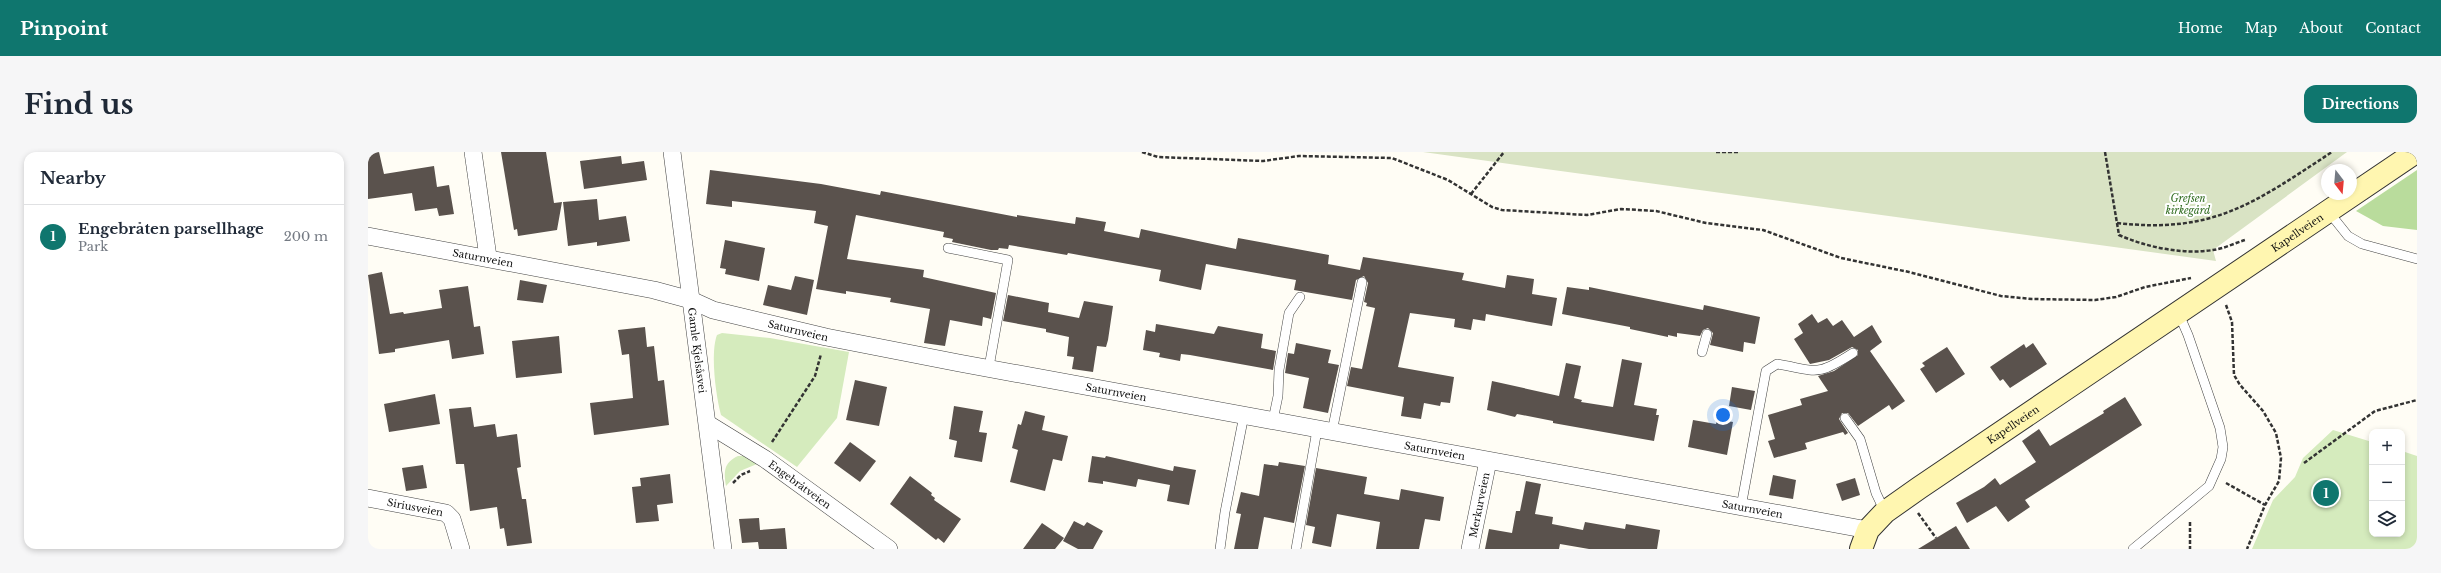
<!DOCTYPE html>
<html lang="en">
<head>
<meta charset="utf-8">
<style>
  body { margin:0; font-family:"Libre Baskerville",serif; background:#f6f6f7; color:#1f2937 }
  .controls { position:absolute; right:12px; bottom:12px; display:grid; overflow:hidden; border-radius:8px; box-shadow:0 2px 6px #0003 }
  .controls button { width:36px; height:36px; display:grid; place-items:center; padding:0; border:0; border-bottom:1px solid #e0e1e3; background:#fff; color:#1f2937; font:20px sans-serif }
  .compass { position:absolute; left:1953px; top:12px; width:36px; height:36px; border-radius:50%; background:#fff; box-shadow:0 2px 6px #0003; rotate:164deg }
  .you { position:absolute; left:1355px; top:263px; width:14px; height:14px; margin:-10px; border:3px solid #fff; border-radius:50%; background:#1a73e8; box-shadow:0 0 0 6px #1a73e833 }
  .badge { display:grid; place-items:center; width:26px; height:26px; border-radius:50%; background:#0f766e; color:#fff; font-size:13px; font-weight:700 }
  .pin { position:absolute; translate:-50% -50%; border:2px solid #fff; box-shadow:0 1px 4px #0006 }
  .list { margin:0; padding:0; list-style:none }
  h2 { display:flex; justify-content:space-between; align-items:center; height:52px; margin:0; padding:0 16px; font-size:17px }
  h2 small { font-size:13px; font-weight:400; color:#747a83 }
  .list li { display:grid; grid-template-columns:26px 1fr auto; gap:12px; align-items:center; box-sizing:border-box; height:64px; padding:0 16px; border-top:1px solid #e0e1e3 }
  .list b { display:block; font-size:15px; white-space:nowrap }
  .list p { margin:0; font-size:13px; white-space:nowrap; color:#747a83 }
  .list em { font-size:13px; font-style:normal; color:#747a83 }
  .icon { flex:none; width:22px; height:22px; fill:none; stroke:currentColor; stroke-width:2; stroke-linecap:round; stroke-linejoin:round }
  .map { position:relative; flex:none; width:2049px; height:397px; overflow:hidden; border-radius:12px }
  header { display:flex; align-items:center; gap:24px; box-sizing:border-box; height:56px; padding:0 20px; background:#0f766e; color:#fff }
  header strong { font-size:19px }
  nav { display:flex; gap:22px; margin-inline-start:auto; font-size:14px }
  .intro { display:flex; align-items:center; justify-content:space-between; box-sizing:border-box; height:96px; padding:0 24px }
  h1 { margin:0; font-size:28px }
  .button { padding:10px 18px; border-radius:12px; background:#0f766e; color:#fff; font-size:14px; font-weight:700 }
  main { display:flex; gap:24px; padding:0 24px }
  aside { flex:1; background:#fff; border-radius:12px; box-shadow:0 2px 6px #0003 }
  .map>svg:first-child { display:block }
  .green { fill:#d5ebbd }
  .forest { fill:#b9dc9c }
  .cemetery { fill:#d9e3c4 }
  .building { fill:#5a524d }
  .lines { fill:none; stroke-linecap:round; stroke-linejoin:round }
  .lane-casing { stroke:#444; stroke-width:10 }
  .street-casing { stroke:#444; stroke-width:18 }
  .secondary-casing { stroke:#333; stroke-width:24 }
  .path { stroke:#333; stroke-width:2.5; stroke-dasharray:4 2; stroke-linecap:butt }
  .lane { stroke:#fff; stroke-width:9 }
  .street { stroke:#fff; stroke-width:17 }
  .secondary { stroke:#fff6b0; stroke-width:22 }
  .labels { text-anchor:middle; stroke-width:4; stroke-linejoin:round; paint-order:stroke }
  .park-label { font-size:10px; font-style:italic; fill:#2f6b1f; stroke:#fff }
  .street-label { font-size:10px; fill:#111; stroke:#fff }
</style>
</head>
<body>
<header>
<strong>Pinpoint</strong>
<nav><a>Home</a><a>Map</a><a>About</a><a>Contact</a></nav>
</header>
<div class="intro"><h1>Find us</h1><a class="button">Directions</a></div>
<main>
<aside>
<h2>Nearby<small></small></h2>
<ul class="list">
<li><span class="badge">1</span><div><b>Engebråten parsellhage</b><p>Park</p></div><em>200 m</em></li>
</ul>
</aside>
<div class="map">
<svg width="2049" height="397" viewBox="0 0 2049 397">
  <rect width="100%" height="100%" fill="#fffdf5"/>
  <g class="green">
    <path d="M354,181L402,186L481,200L469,266L429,315L353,263C348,245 342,201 349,183Z"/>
    <path d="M1965,278L2004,290V382H2034V299L2049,304V397H1884L1905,348L1927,325L1935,306Z"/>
    <path d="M370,304H377L389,312L372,319L358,334C356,320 355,311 370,304Z"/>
  </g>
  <path class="forest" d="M2049,18V78L2015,74L1988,59Z"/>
  <path class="cemetery" d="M1055,0H1979L1845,98L1848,109Z"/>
  <g class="building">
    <path d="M0,0H11L16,22L66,14L69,35L81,33L86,62L71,64L69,56L47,59L44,41L0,47Z"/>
    <path d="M133,0H178L186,51L194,50L189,78L150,84L149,77L146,78Z"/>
    <path d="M253,4L254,12L276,9L279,28L216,37L212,9Z"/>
    <path d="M342,18L453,32L512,43L513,39L649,65V63L707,72L708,65L738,70L736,79L771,86L773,77L868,97L870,86L961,103L960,112L992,118L995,105L1096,121L1094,128L1137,136L1139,123L1166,127L1164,142L1189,146L1184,174L1118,162L1117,169L1105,167L1103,178L1086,175L1087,167L1042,161L1030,215L1086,225L1082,251L1073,250L1072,254L1056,251L1053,267L1033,264L1036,245L979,234L983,215L994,217L1007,156L998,154L999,151L996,150L1000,131L996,124L988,128L984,148L926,138L928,128L838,112L833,138L791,129L793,118L700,101L699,103L641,93L640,97L631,96L630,98H623L584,90L585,87L575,85L576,80L488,63L479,107L556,118L555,125L628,141L623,167L615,165L614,174L582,168L577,194L556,191L562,157L522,150L523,146L478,139V142L448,137L460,74L446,71L448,59L364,49V55L338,52Z"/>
    <path d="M229,47L231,68L258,64L262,89L229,94V90L200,94L195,50Z"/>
    <path d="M357,88L397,96L391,129L357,122L358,117L352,116Z"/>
    <path d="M14,120L22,162L35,160L36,162L74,156L71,138L100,134L106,175L112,174L116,202L84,207L81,188L27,197V200L11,202L0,123Z"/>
    <path d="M427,124L446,128L439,163L395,153L400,133L423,138Z"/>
    <path d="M152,128L179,133L175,151L149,148Z"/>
    <path d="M1199,135L1221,138V135L1335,158L1336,153L1392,165L1387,192L1376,190L1375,200L1342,193L1345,181L1340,176L1335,178L1332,184L1309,181V185L1300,183V185L1262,177V175L1194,162Z"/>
    <path d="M640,143L681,151L680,160L711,166L716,149L745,154L740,188L738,195L729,194L725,220L704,217L706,205L699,204L701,185L678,180V177L635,169Z"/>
    <path d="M1444,162L1450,171L1459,166L1465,174L1474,168L1486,185L1504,173L1514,190L1502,199L1537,249L1524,258L1521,253L1490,274L1480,261H1474L1471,267L1480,281L1477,283L1475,280L1437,291L1439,297L1406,306L1400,289L1407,287L1400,263L1434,253L1432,247L1460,239L1450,224L1466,219L1490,203V198L1484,195L1461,208L1442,212L1426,187L1435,181L1430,172Z"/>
    <path d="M788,172L846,182L850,174L895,182L893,196L908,199L905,218L822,203L813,202L812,209L791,205L792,201L775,198L778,178L787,180Z"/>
    <path d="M277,175L279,195L286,194L290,229L296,228L301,273L226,283L222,251L265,246L261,202L254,203L250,178Z"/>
    <path d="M191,184L194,221L148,226L144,189Z"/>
    <path d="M928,191L963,198L960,211L971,213L960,261L935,256L941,226L917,221L920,201L926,202Z"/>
    <path d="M1665,191L1679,212L1642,236L1635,227L1632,229L1622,215L1656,192L1658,196Z"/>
    <path d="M1579,195L1597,222L1568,241L1552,217L1557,214L1554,211Z"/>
    <path d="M1254,207L1274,211L1266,253L1289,257L1288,263H1291L1286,289L1185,271V269L1149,262L1147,265L1119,258L1124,229L1191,244L1198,211L1213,214L1206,246L1214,248L1213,250L1245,255Z"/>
    <path d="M487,228L519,235L511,274L478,268Z"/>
    <path d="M1364,235L1387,239L1383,258L1361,254Z"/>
    <path d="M67,242L72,272L21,280L16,252Z"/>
    <path d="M1757,245L1774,273L1657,348L1662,355L1640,370L1628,354L1599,371L1588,351L1616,335L1627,326L1632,333L1668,310L1654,289L1671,277L1682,294L1736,261L1735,259Z"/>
    <path d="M586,254L615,259L611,280L619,281L614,310L586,305L589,289L581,287Z"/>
    <path d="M103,255L106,275L127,272L129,285L149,282L153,315L149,316L154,347H158L164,391L139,394L136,376L132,377L129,355L102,359L96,312H88L81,257Z"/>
    <path d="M657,259L677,264L674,278L700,284L694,309L685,307L677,339L642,330L650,298L644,296L650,272L653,273Z"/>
    <path d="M1349,267L1365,270L1359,303L1320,295L1325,268L1348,272Z"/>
    <path d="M482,290L508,309L492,330L466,311Z"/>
    <path d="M724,304L737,306L738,304L805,319L806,314L828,318L821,353L799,349L802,333L770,327L768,335L735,329V332L720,330Z"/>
    <path d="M911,310L937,314L926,371L896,365L890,397H866L873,362L868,361L873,340L891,344L896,312L910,314Z"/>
    <path d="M55,313L59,336L38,339L34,316Z"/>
    <path d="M948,316L999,325L996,342L1031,348L1033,337L1076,345L1072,369L1057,367L1051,397H1008L1012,370L969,362L963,395L944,391L947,375L938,373Z"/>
    <path d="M302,322L305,351L289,353L291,369L268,371L264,335L273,334L272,326Z"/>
    <path d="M1405,323L1428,328L1425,347L1401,343Z"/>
    <path d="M542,324L564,341L563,343L567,346L566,348L593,367L576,391L570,386L568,388L522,352Z"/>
    <path d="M1487,326L1492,343L1474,349L1468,332Z"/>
    <path d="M1158,329L1173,332L1167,362L1185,365L1184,372L1215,378L1217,370L1257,377L1258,372L1292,378L1289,397H1221L1192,392L1191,397H1117L1121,377L1144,381L1148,359H1152Z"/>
    <path d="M391,366L392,378L417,376L419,397H391L390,390L374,391L371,367Z"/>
    <path d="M706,369L716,374L719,370L735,379L725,397H710L695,389Z"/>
    <path d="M674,371L696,386L687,397H655Z"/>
    <path d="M1588,374L1602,397H1550Z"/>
  </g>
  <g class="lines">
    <defs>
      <g id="lane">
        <path d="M1960,59L1980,84L1994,92L2049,107"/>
        <path d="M580,96L640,108L621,215"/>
        <path d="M1334,200L1339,182"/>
        <path d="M1477,266L1492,287L1508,341L1517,360"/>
        <path d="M905,268L910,244L911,218L921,161L932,145"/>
        <path d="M964,280L994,130"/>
        <path d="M1373,355L1398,219L1409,212C1450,219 1448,225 1485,201"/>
        <path d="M852,397L857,360L876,263"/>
        <path d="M928,397L949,278"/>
        <path d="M1765,397L1841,334L1853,307L1855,295L1852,276L1820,183L1810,160"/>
      </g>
      <g id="street">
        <path d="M105,0L120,105"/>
        <path id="s1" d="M304,0L355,397"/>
        <path id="s2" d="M0,84L286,138L323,148L345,158L458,185L591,211L1500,378"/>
        <path id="s3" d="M340,272L397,307L521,397"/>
        <path id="s4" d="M0,346L78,361L84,367L93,397"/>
        <path id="s5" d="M1102,397L1120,309"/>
      </g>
      <g id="secondary">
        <path id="s6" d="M1493,397L1500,378L1517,360L1551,336L2048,0"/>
      </g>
    </defs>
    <use href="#lane" class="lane-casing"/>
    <use href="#street" class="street-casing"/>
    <use href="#secondary" class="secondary-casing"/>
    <g class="path">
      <path d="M774,0L790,5L895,9L931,4L1024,6L1080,28L1124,55L1134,58L1219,63L1253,57L1288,59L1338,71L1395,78L1473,106L1541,120L1633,144L1664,147L1727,148L1748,145L1777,135L1823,126"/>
      <path d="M1348,0H1371"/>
      <path d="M1737,0L1751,83C1778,95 1815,103 1845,98C1855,97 1867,91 1877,88"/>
      <path d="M1103,42L1136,0"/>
      <path d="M1749,71C1846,82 1886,51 1964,0"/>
      <path d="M1858,153L1864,170L1866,223L1872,233L1895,259L1908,281L1913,306L1911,329L1897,353L1879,397"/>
      <path d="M404,290L447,224L453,202"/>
      <path d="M1936,311L2007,259L2049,248"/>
      <path d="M365,331L373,323L382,319"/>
      <path d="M1858,331L1897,353"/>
      <path d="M1550,361L1568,386"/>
      <path d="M1822,370V397"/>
    </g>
    <use href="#lane" class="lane"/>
    <use href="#street" class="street"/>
    <use href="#secondary" class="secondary"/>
  </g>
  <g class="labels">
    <g class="park-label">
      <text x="1820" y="50">Grefsen<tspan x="1820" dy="12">kirkegård</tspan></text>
    </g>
    <g class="street-label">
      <text dy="4" stroke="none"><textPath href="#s6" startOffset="543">Kapellveien</textPath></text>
      <text dy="4" stroke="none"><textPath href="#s2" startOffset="117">Saturnveien</textPath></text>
      <text dy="4" stroke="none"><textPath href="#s2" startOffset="441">Saturnveien</textPath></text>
      <text dy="4" stroke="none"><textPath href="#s1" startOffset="200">Gamle Kjelsåsvei</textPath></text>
      <text dy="4" stroke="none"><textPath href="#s2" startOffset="765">Saturnveien</textPath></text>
      <text dy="4" stroke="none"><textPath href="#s6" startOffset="200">Kapellveien</textPath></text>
      <text dy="4" stroke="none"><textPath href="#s2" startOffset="1089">Saturnveien</textPath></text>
      <text dy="4" stroke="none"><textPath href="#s3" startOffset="110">Engebråtveien</textPath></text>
      <text dy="4" stroke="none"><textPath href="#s5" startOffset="45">Merkurveien</textPath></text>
      <text dy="4" stroke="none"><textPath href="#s4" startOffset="48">Siriusveien</textPath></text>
      <text dy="4" stroke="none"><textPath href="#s2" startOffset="1412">Saturnveien</textPath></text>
    </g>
  </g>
</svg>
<div class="controls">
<button>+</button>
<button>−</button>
<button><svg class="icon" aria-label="layers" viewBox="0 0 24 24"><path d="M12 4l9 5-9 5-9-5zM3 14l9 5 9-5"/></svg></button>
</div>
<svg class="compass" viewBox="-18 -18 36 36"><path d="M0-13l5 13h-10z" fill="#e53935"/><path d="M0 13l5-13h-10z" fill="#747a83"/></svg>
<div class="you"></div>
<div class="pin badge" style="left:1958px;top:341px">1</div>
</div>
</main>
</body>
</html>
